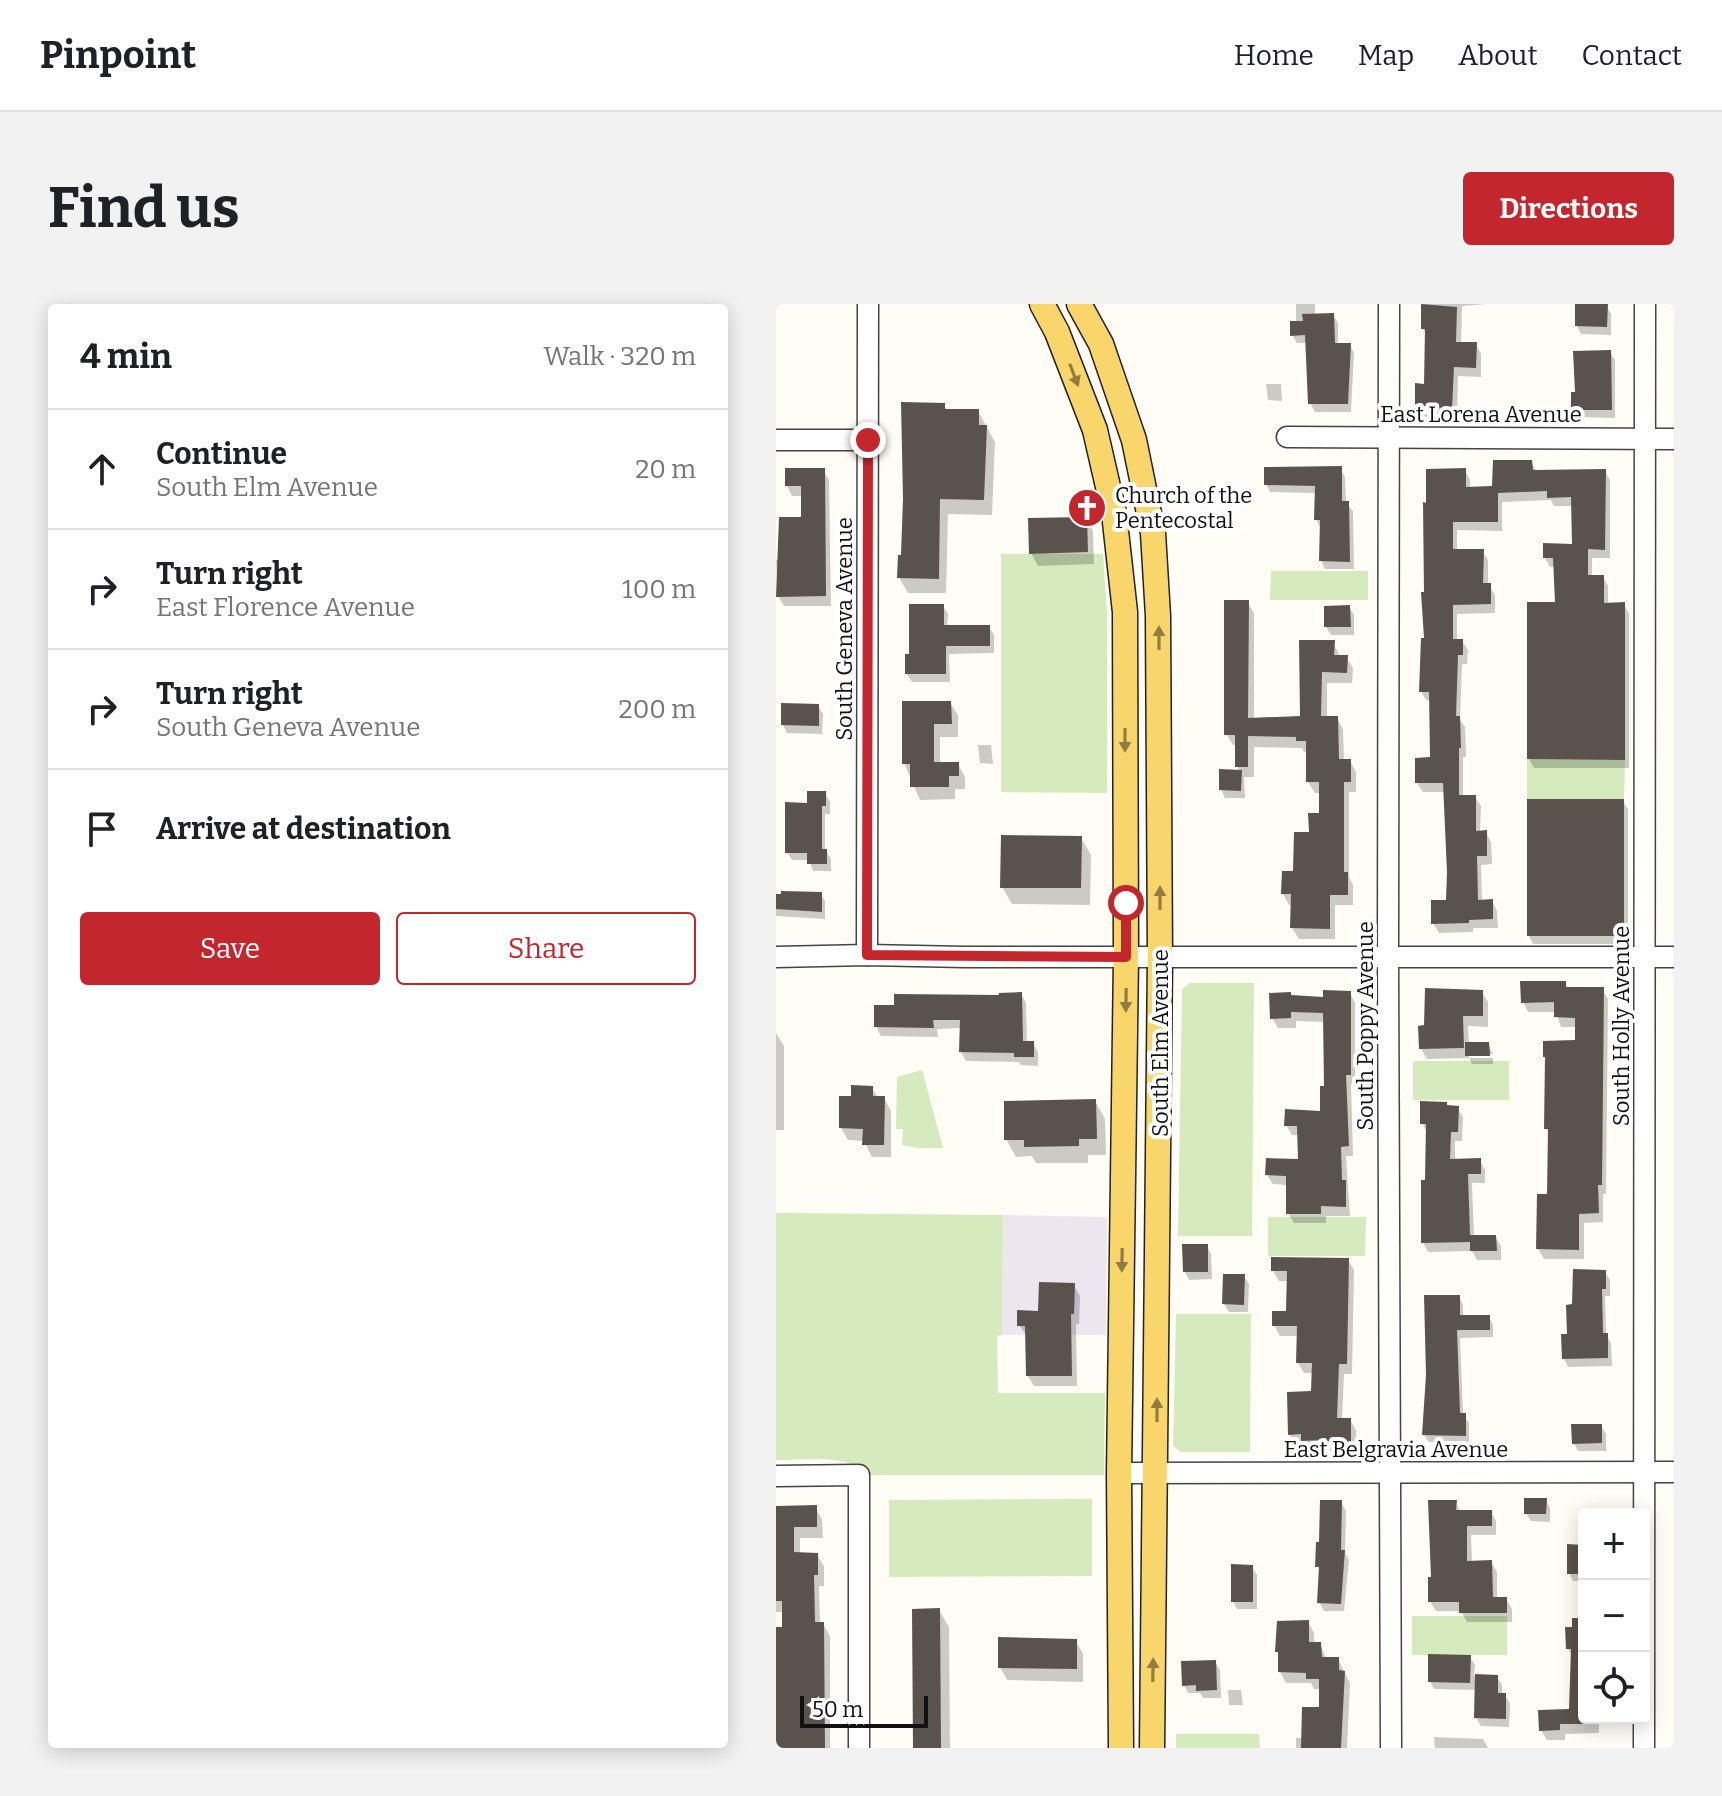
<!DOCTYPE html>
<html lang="en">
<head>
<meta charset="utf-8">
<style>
  body { margin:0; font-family:Bitter,serif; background:#f2f2f2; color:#202124 }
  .controls { position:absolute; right:24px; bottom:24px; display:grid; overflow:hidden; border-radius:8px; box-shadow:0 4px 20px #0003 }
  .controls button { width:72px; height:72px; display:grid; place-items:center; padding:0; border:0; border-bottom:2px solid #e0e0e0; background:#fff; color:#202124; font:40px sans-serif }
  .scale { position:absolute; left:24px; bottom:20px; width:128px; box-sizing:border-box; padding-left:8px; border:4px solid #111; border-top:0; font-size:22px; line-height:28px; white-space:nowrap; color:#111; -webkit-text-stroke:6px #fff; paint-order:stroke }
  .stop { position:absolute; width:24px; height:24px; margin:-18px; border:6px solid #c4262e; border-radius:50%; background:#fff }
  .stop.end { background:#c4262e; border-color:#fff; box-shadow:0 2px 8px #0008 }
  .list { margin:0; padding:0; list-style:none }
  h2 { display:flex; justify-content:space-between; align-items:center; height:104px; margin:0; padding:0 32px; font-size:34px }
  h2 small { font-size:26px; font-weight:400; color:#757577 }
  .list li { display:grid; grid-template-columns:52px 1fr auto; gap:24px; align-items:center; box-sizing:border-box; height:120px; padding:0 32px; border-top:2px solid #e0e0e0 }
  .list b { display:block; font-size:30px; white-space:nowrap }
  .list p { margin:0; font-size:26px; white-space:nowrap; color:#757577 }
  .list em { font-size:26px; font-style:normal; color:#757577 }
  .actions { display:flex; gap:16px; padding:24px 32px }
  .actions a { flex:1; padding:18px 0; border:2px solid #c4262e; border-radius:8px; text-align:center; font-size:28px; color:#c4262e }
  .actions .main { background:#c4262e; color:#fff }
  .icon { flex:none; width:44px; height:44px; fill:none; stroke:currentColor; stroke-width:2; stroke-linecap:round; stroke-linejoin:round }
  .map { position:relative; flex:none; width:898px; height:1444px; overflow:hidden; border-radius:8px }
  header { display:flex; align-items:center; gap:48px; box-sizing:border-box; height:112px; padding:0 40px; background:#fff; border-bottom:2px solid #e0e0e0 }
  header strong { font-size:38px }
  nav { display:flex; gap:44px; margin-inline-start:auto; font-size:28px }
  .intro { display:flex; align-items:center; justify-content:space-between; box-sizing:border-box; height:192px; padding:0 48px }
  h1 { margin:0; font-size:56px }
  .button { padding:20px 36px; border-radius:8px; background:#c4262e; color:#fff; font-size:28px; font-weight:700 }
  main { display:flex; gap:48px; padding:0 48px }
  aside { flex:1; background:#fff; border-radius:8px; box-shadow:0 4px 20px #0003 }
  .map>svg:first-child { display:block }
  .industrial { fill:#eee6ef }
  .green { fill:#d5ebbd }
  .shadow { fill:#0003 }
  .building { fill:#5a524d }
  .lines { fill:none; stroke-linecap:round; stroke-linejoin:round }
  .minor-casing { stroke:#444; stroke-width:23 }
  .major-casing { stroke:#222; stroke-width:27 }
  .minor { stroke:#fff; stroke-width:20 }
  .major { stroke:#f9d66b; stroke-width:24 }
  .oneway { fill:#917d42 }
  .route { stroke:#c4262e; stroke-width:10 }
  .labels { text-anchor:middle; stroke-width:8; stroke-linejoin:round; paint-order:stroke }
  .street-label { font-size:22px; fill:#111; stroke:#fff }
  .poi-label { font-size:22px; fill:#111; stroke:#fff; text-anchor:start }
</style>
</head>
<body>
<header>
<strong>Pinpoint</strong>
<nav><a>Home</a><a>Map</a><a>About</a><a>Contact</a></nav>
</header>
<div class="intro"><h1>Find us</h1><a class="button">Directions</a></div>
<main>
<aside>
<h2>4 min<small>Walk · 320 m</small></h2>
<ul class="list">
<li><svg class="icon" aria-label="ahead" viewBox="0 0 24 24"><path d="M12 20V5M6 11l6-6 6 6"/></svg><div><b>Continue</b><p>South Elm Avenue</p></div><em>20 m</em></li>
<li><svg class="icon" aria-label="right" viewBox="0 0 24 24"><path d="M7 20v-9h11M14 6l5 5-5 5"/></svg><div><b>Turn right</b><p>East Florence Avenue</p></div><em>100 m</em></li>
<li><svg class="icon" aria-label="right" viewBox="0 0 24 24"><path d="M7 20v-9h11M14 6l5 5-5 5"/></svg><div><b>Turn right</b><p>South Geneva Avenue</p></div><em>200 m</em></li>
<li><svg class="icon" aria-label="arrive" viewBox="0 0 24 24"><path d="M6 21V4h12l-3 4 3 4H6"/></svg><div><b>Arrive at destination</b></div></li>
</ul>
<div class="actions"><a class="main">Save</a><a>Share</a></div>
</aside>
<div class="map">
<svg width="898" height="1444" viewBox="0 0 898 1444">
  <rect width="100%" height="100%" fill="#fffdf5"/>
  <path class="industrial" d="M227,911L331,913L330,1031H226Z"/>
  <g class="green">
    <path d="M225,250H327L331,308V489L225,488Z"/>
    <path d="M495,267H592V296H494Z"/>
    <path d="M751,455L849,456L848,495H751Z"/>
    <path d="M414,679H478L476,932H402L406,685Z"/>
    <rect x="637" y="757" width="96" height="39"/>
    <path d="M146,766L167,844H141L126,841L127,825H120L121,773Z"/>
    <path d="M0,909L227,911L226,1031L221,1032L222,1089H329L328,1171H95C68,1149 33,1156 0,1156Z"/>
    <path d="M492,913H590L589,952H492Z"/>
    <path d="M400,1010H475L474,1148H405L397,1142Z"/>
    <path d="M316,1195V1272L113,1273V1196Z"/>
    <rect x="636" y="1312" width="95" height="39"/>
    <path d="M400,1430H483L484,1444H400Z"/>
  </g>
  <g class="shadow">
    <path d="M520,0H539V11H557L562,19V41H574L578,49L575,108H539L534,99L531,39H521L516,31L520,19Z"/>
    <path d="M647,0H711L686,2L685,40H700L705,50V73L682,72L681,114L646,113L641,103L650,82L651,32L647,25Z"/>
    <path d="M800,0H829L835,10V31L805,30L801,22Z"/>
    <path d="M834,48L839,56V114L802,113L797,105Z"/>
    <path d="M490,80H505L506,97L492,96Z"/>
    <path d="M168,101L171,107H202L219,138L216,211L172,210L170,289H132L123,273L127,253Z"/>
    <path d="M755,158L761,168L829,167L834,176V254H816V273H827L832,282V301L848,300L853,310V464H758L753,455L781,300L780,263H774L769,254L798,243L797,202H778L775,196L726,198V227L681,226V247H706L712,256V281L719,291V309L681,310V337H686L692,346L691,360H686L684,416L689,423L690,453H687V493H699L705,502L704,528H710L715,538L716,560L705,561L706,597H716L721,607L722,624H697V628L663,629L657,619L672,598L669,488H647L641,479L656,455L655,397L650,396L645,387L650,336V290L689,166L694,176V184H718Z"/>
    <path d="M564,164L569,173L570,199L577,207L578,265H549L545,256L544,223L540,215V189L494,188L490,180Z"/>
    <path d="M47,166L53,176L55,302H8L2,292L0,256H5L27,215V192H16L11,182Z"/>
    <path d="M310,215L317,227L318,260L262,262L255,249Z"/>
    <path d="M471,298L478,309V416L527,414L557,338L564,353H570L577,364L576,379H551V414H561L567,425L568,457H574L580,468V488H573V573L577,581V601H559V635H523L516,624L517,601H513L507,590L546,511L545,489H539L532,478V447L528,448L526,444L478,443V473H468L469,494H449L445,485L464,468L461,462V441H457L450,430Z"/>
    <path d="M167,302L172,310L171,323H213L218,331V349L173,350L174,378H136L131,370L135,352Z"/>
    <path d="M573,303L578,311V331H555L550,323Z"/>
    <path d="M174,399L182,411V433H164V460H182L189,473V485H179V495L144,496L128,459Z"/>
    <path d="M42,402L47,410L46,430L11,429L7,421Z"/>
    <path d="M202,441H215L217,460L204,459Z"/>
    <path d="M49,489L54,498V510H49V546L55,555V567H37L33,556H16L11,548Z"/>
    <path d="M847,497L852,505V640H757L753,632Z"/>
    <path d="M305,534L315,551L314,601L236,600L226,583Z"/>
    <path d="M45,590L49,597V615L0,612V591Z"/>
    <path d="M789,679L792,685H826L832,695L830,890H827V918L808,919V955H768L762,945L773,892L774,832L770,824L771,756L769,753L801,738V723H785L780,708H752L747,698Z"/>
    <path d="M706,688L712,698V723L692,722L693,740H712L717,750H693V754H717V760H696L693,754L651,755L645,745Z"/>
    <path d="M574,689L579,699V780H575L577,852H570L574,912H550V919H518L512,909V881L497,880L491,871L524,857V831H516L510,821L546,809L550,784L549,718L520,717V724H502L496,714L516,693L549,695Z"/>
    <path d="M245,690L250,699L251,739H257L262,748V762L245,761L243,758L190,757L185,748V724L161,725L162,733L105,732L100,722Z"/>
    <path d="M0,729L8,742V826H0Z"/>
    <path d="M96,784L102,794H108L115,807V853H96L88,837L72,836L65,824L77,794Z"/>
    <path d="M319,797L329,815L330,851H312V859H260L256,852L240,853L230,835Z"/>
    <path d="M672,803L681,804L687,813L686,837H679V857L704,856L709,866V879H696L698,933H719L725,942V956H701L696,947L652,948L647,938L652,830L646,819Z"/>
    <path d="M431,942L435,950L436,975L413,976L409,968Z"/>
    <path d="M572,956L578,966L576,1070H568L566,1116H574L580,1126V1150H556L554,1146H533L530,1140H520L513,1130L537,1089L538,1069H528L522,1059V1032H504L498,1021L512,1009L513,977H503L497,967Z"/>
    <path d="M829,968L834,976V992H829L830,1031L835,1039L836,1062L792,1063L788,1055L798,1002Z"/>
    <path d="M468,972L473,980L472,1008H453L448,1000Z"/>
    <path d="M298,981L304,992L303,1020H300L301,1082H258L252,1072L251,1032L243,1021L264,1009Z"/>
    <path d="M683,993L687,1001V1013H713L717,1021V1033L684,1034L687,1111L693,1119V1139L653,1138L648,1131Z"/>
    <path d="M825,1122L830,1130V1147H802L798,1139Z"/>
    <path d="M770,1196L774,1204V1218L755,1217L750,1209Z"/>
    <path d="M565,1198L570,1207L569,1249L573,1256L568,1307H548L543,1298L545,1268L541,1262L545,1240Z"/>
    <path d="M679,1198L685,1208H715L720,1217V1231H695L696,1259L715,1258L721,1268V1295H730L736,1305V1318H691L685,1307H660L654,1297L657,1275Z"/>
    <path d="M39,1203L46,1215L47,1234H24V1250L41,1251L48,1262V1282H43L44,1320H47L54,1332V1444H0V1325H8V1308H0V1204Z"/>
    <path d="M803,1212H808V1277H797L793,1269L804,1243Z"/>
    <path d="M476,1263L481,1271V1305H461L457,1297Z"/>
    <path d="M163,1306L173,1323L174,1444H139Z"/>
    <path d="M808,1315V1414H823V1429L789,1430V1436H771L765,1426L795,1407L797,1353L792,1345Z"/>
    <path d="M532,1318L538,1329V1340H544L550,1355H562L574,1379L571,1444H520V1434H527L545,1405V1385H538L535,1379H510L504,1368V1353L501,1348Z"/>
    <path d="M300,1337L307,1350V1378L231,1376L224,1363Z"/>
    <path d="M694,1353L699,1361L698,1372L721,1373L726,1381V1391H729L734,1400L733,1423L705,1422L700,1414L701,1386L658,1385L654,1377Z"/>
    <path d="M439,1358L444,1366L445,1394H427L424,1389H412L408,1381Z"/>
    <path d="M452,1386H465L467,1401H453Z"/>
    <path d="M658,1433L707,1435L712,1444H659Z"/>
  </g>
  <g class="building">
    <path d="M645,0L681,3L680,38H701L700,64L678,63L676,105L639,103V79L648,80L649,25H645Z"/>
    <path d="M799,0H832L831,23L799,22Z"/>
    <path d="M558,9L559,39H575L572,100H532L529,31L514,32V17H527L526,10Z"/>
    <path d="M835,46L836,106H795V88H799L797,47Z"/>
    <path d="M125,98L169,99V105H203V121H211L208,196L164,195L163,275L121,274L122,251H125L127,195Z"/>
    <path d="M717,156H756L757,166L830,165L829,246L812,245V271H828V299L849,298V456L751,455V298H779L777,254H767V239L796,240L795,193L771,194V187L722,189V218H677V245H708L707,279H715V300L677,301V335H687V351H682L680,412H684L685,444H683V491H700V527L711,526V552H701L702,596L717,595V615L693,616V619L655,620V596H670L671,568L667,479H639V454L654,453L653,388H643L645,334H648L645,288H648L647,198L650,199V165L690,164V183L716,182Z"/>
    <path d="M566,162V197H573L574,258L543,257L544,216H538L539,182L488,181V163Z"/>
    <path d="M9,164H49L50,292L0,293L3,213H25V182H9Z"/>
    <path d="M311,213L312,248L253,250L252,214Z"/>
    <path d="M448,296H473L472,414L524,412L523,336H559L558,351H572L571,369L546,368L545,412H562L563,455H575V478H568V568H572V591H554V625L514,624L515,590H505L506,567H517L518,528H533L532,509H543V478H530V437H520V433L472,432V463H459V431H448Z"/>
    <path d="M133,300H168V321H214V342H170V370H129V350H133Z"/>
    <path d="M574,301L575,323H548V302Z"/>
    <path d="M126,397H175L176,420H158V458H183V472H173V483H134V460H126Z"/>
    <path d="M5,399L43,400V422L5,421Z"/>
    <path d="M443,465L466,466L465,487L443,486Z"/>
    <path d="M31,487H50V502H46V545H51V560H31V549H9V498L31,499Z"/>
    <rect x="751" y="495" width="97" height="137"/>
    <path d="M225,531L306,532L305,584H224Z"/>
    <path d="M5,587L46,588V608L0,605V590H5Z"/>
    <path d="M744,677H790V683H828L826,881H822L823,909L803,910V946L760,945L761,890H771L772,825H768L769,753H767V737L799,736V714L778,713V698L745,699Z"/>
    <path d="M649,684L707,686V712H687L688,744L643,745L642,722L648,721Z"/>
    <path d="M547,686L575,687V771H570L573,842L565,843L566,876H570V903L545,902V910H510V872L489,871L490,854L522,855L521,822H508L509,805L544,807V782H548L547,709L515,708V714L494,715L493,689L515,688V691L547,693Z"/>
    <path d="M246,688L247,737H258V753H238V749L183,748L184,716H157L158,724L98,723V701H118V690L223,691V689Z"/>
    <path d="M689,738H713L714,752H689Z"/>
    <path d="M75,781L97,782V792H109L108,841H86L87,825L63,824V792H75Z"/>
    <path d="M320,795L321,835H303V842L248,843V836H228V797Z"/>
    <path d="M644,797L671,798V801L683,802L682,828H675L674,855L705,854V870H692L694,931H720L721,947H694V938L645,939V876H649L650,820H644Z"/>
    <path d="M406,940H432V968H407Z"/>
    <path d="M495,953L573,954L571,1060H563L561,1114H575V1140L548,1141V1136L525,1137V1130L512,1131L511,1088L535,1087L536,1059H520L521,1022H496V1007H510L511,967H495Z"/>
    <path d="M797,965L830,966V985H826L827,1029H832V1054L786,1055L785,1030H791L790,1001L796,1000Z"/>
    <path d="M447,970H469L468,1001L446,1000Z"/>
    <path d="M263,978L299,979L298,1010H295L296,1072H250L249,1022H241V1006L262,1007Z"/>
    <path d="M648,991H684V1011H714V1026H681L684,1109H690V1132L646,1131L650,1071Z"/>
    <path d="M795,1120H826V1139L796,1140Z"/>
    <path d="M748,1194H771L770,1210H748Z"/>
    <path d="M544,1196H566L565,1246H569L565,1300L541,1299L543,1263H539L540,1238H543Z"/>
    <path d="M652,1196H681L680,1206H716V1222H691V1257L716,1256L717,1293H731V1309H683V1298H652V1273H655Z"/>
    <path d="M41,1201V1223H18V1248L42,1249V1271H38L39,1318H48L49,1444H0V1323H6V1297H0V1202Z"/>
    <path d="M791,1240L808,1241V1270H791Z"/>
    <path d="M455,1260L477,1261V1298H455Z"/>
    <path d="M164,1304L165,1444H137L136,1305Z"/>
    <path d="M796,1314H808V1420H784V1426L763,1427L762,1406L793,1405L795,1345H790L789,1323H796Z"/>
    <path d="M533,1316V1338H545L546,1353H563V1366L569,1367L565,1444H525L526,1403H543V1375H530V1369L502,1368V1348H499L501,1317Z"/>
    <path d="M222,1333L301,1335V1365L222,1364Z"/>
    <path d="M652,1350L695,1351L694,1379L652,1378Z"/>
    <path d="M440,1356L441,1386L420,1387V1381L406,1382L405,1357Z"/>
    <path d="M699,1370L722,1371V1389H730V1415L698,1414Z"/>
  </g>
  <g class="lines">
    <defs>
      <g id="minor">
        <path d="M613,0L612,653L615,1444"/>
        <path d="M511,133L898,135"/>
        <path d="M0,136H92"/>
        <path d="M91,651L92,0"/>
        <path d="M0,653L91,651L189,653H898"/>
        <path d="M343,1169L898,1168"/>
        <path d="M0,1172L83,1171V1444"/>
        <path d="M868,1444L869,0"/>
      </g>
      <g id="major">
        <path d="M266,0L281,28L319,126L338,209L349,308L350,653L343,1169L345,1444"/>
        <path d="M303,0L325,40L358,136L377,229L382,312L384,653L376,1444"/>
      </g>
    </defs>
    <use href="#minor" class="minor-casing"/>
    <use href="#major" class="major-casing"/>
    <use href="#minor" class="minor"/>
    <use href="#major" class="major"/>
  </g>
  <defs><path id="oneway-solid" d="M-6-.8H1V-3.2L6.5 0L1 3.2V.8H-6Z" transform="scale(2)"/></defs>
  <g class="oneway">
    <use href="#oneway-solid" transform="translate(298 71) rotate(69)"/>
    <use href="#oneway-solid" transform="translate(383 334) rotate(-90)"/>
    <use href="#oneway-solid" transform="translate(349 436) rotate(90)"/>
    <use href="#oneway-solid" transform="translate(384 594) rotate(-90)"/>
    <use href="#oneway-solid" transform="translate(350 696) rotate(91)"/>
    <use href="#oneway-solid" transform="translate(346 956) rotate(91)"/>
    <use href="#oneway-solid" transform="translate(381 1106) rotate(-90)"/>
    <use href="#oneway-solid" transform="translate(377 1366) rotate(-89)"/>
  </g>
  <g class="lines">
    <path class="route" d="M92,136L91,651L350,653V599"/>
  </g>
  <defs>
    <symbol id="church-disc" viewBox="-11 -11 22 22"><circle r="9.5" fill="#c4262e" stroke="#fff"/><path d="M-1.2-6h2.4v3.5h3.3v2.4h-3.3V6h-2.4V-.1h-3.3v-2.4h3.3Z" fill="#fff"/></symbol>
  </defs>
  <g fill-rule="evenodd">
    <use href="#church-disc" x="289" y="182" width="44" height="44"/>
  </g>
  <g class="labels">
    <g class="street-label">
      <text x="705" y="118">East Lorena Avenue</text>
      <text transform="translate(68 325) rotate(-90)" y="8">South Geneva Avenue</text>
      <text transform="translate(589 722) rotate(-90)" y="8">South Poppy Avenue</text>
      <text transform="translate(845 722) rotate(-90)" y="8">South Holly Avenue</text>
      <text transform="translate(384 739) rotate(-90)" y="8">South Elm Avenue</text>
      <text x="620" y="1153">East Belgravia Avenue</text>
    </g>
    <g class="poi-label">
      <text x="339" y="199">Church of the<tspan x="339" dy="25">Pentecostal</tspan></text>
    </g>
  </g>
</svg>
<div class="controls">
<button>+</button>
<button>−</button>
<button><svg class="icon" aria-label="locate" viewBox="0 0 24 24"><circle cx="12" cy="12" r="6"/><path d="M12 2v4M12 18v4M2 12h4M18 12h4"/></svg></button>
</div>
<div class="scale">50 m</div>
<div class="stop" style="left:350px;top:599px"></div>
<div class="stop end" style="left:92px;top:136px"></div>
</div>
</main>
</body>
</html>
